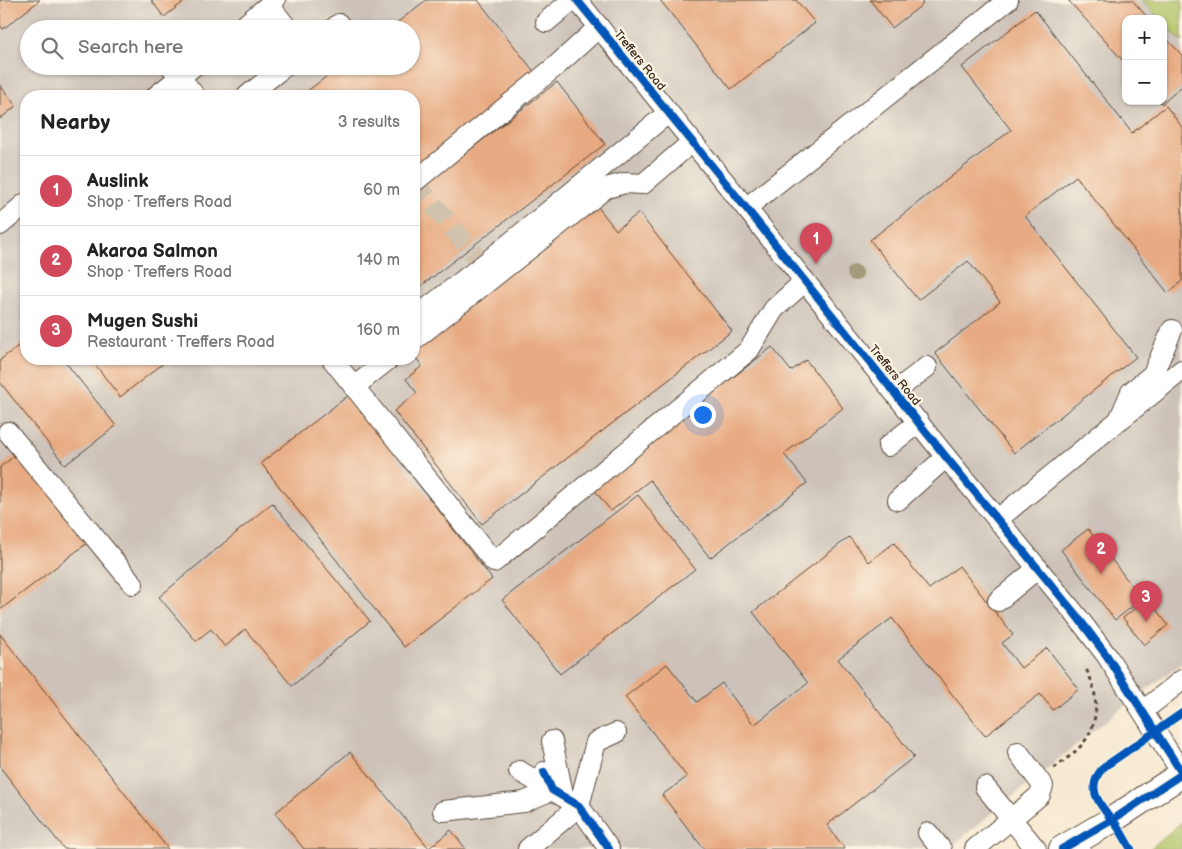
<!DOCTYPE html>
<html lang="en">
<head>
<meta charset="utf-8">
<style>
  body { margin:0; font-family:"Balsamiq Sans",sans-serif; background:#f6f6f6; color:#222 }
  .controls { position:absolute; right:15px; top:15px; display:grid; overflow:hidden; border-radius:10px; box-shadow:0 1px 4px #0004 }
  .controls button { width:45px; height:45px; display:grid; place-items:center; padding:0; border:0; border-bottom:1px solid #e0e0e0; background:#fff; color:#222; font:25px sans-serif }
  .you { position:absolute; left:702px; top:414px; width:18px; height:18px; margin:-12px; border:4px solid #fff; border-radius:50%; background:#1a73e8; box-shadow:0 0 0 8px #1a73e833 }
  .badge { display:grid; place-items:center; width:32px; height:32px; border-radius:50%; background:#d1495b; color:#fff; font-size:16px; font-weight:700 }
  .pin { position:absolute; translate:-50% -41px; filter:drop-shadow(0 1px 2px #0008) }
  .pin::after { content:''; position:absolute; top:26px; width:18px; height:15px; background:inherit; clip-path:polygon(0 0,100% 0,50% 100%) }
  .list { margin:0; padding:0; list-style:none }
  h2 { display:flex; justify-content:space-between; align-items:center; height:65px; margin:0; padding:0 20px; font-size:21px }
  h2 small { font-size:16px; font-weight:400; color:#767676 }
  .list li { display:grid; grid-template-columns:32px 1fr auto; gap:15px; align-items:center; box-sizing:border-box; height:70px; padding:0 20px; border-top:1px solid #e0e0e0 }
  .list b { display:block; font-size:19px; white-space:nowrap }
  .list p { margin:0; font-size:16px; white-space:nowrap; color:#767676 }
  .list em { font-size:16px; font-style:normal; color:#767676 }
  .icon { flex:none; width:28px; height:28px; fill:none; stroke:currentColor; stroke-width:2; stroke-linecap:round; stroke-linejoin:round }
  .map { position:relative; flex:none; width:1182px; height:849px; overflow:hidden }
  .search { position:absolute; background:#fff; box-shadow:0 1px 4px #0004; left:20px; top:20px; width:400px; height:55px; display:flex; align-items:center; gap:12px; box-sizing:border-box; padding:0 18px; border-radius:28px; color:#767676; font-size:19px }
  .panel { position:absolute; background:#fff; box-shadow:0 1px 4px #0004; left:20px; top:90px; width:400px; height:275px; border-radius:20px }
  .map>svg:first-child { display:block }
  .industrial { fill:#ccc2b9; fill-rule:evenodd }
  .green { fill:#b4c66a; stroke:#787844 }
  .building { fill:#e7aa82 }
  .lines { fill:none; stroke-linecap:round; stroke-linejoin:round }
  .minor-tunnel { stroke:#d1c3ad; stroke-width:20; stroke-dasharray:20 10; stroke-linecap:butt }
  .minor-casing { stroke:#574739; stroke-width:22 }
  .major-casing { stroke:#574739; stroke-width:28 }
  .path { stroke:#574739; stroke-width:3; stroke-dasharray:4 4; stroke-linecap:butt }
  .minor { stroke:#fff; stroke-width:20 }
  .major { stroke:#fff; stroke-width:26 }
  .cycleway-casing { stroke:#fcf5e5; stroke-width:11 }
  .cycleway { stroke:#0057b8; stroke-width:8 }
  .tree { fill:#a39a7b }
  .labels { text-anchor:middle; stroke-width:4.5; stroke-linejoin:round; paint-order:stroke }
  .street-label { font-size:12px; fill:#3b2a1e; stroke:#fcf5e5 }
</style>
</head>
<body>
<div class="map">
<svg width="1182" height="849" viewBox="0 0 1182 849">
  <rect width="100%" height="100%" fill="#fcf5e5"/>
  <filter id="ink" filterUnits="userSpaceOnUse"><feTurbulence type="fractalNoise" baseFrequency=".02" numOctaves="2"/><feDisplacementMap in="SourceGraphic" scale="10" xChannelSelector="R" yChannelSelector="G"/><feConvolveMatrix kernelMatrix="1 2 1 2 8 2 1 2 1" color-interpolation-filters="sRGB"/></filter>
  <filter id="wash" filterUnits="userSpaceOnUse"><feTurbulence type="fractalNoise" baseFrequency=".0096" numOctaves="4" result="noise"/><feDisplacementMap in="SourceGraphic" scale="20" xChannelSelector="R" yChannelSelector="G"/><feGaussianBlur stdDeviation="1.12" result="paint"/><feColorMatrix in="noise" values="0 0 0 0 0 0 0 0 0 0 0 0 0 0 0 0 0 1.4 0 .05"/><feComposite in="paint" operator="in"/></filter>
  <g filter="url(#wash)">
    <rect width="100%" height="100%" fill="#f7e9d1"/>
    <path class="industrial" d="M0,0H1141L1160,19H1126V101H1163V22L1182,42V663L1118,711L948,849H0ZM29,29H411V66H29ZM26,96H414V359H26Z"/>
    <g class="green">
      <path d="M1141,0H1182V42L1163,22V19H1160Z"/>
      <path d="M1182,822V849H1150Z"/>
    </g>
    <g id="blocks">
      <g class="building">
        <path d="M0,0H40L3,29L0,25Z"/>
        <path d="M151,0H186L164,17Z"/>
        <path d="M426,0H478L539,78L414,175V96H301L340,66H411V29H389Z"/>
        <path d="M660,0H796L815,23L731,89Z"/>
        <path d="M870,0H920L923,4L892,28Z"/>
        <path d="M1068,0H1132L1149,19H1126V64Z"/>
        <path d="M1035,10L1132,133L1166,106L1182,127V281L1168,293L1076,176L1025,216L1136,357L1014,453L935,353L1000,302L968,261L918,300L870,240L1011,130L962,67Z"/>
        <path d="M1163,35L1182,55V86L1162,104L1159,101H1163Z"/>
        <path d="M557,82L605,144L421,286L414,277V193Z"/>
        <path d="M0,85L16,106L0,119Z"/>
        <path d="M594,202L616,230L639,213L732,331L482,524L394,411L417,393L406,379L422,366L414,355V342Z"/>
        <path d="M26,340V359H63L116,426L65,465L0,382V360Z"/>
        <path d="M772,347L791,371L806,360L843,408L784,454L807,483L710,558L650,480L611,511L592,487Z"/>
        <path d="M91,359H169L120,397Z"/>
        <path d="M349,395L492,579L404,647L261,463Z"/>
        <path d="M21,451L91,540L0,610V467Z"/>
        <path d="M638,495L695,569L560,674L502,600Z"/>
        <path d="M272,503L370,621L292,686L245,629L225,647L211,629L196,641L159,597Z"/>
        <path d="M1088,529L1142,599L1115,620L1061,550Z"/>
        <path d="M849,537L869,562L894,543L929,589L959,566L1013,635L1002,643L1021,668L1047,648L1079,689L1053,710L1040,694L985,736L892,618L838,659L914,757L827,825L845,849H704L662,795L687,777L625,697L667,664L697,702L722,683L754,725L808,683L753,612Z"/>
        <path d="M1140,604L1148,614L1155,608L1168,625L1144,645L1123,618Z"/>
        <path d="M0,634L168,849H64L0,767Z"/>
        <path d="M350,752L429,848L451,830L466,849H304L275,813Z"/>
      </g>
    </g>
  </g>
  <g filter="url(#ink)">
    <use href="#blocks" fill-opacity="0" stroke="#574739" stroke-width="1"/>
    <g class="lines">
      <path class="minor-tunnel" d="M414,182L483,265"/>
      <defs>
        <g id="minor">
          <path d="M577,0L746,208L946,457L1076,615L1107,656L1182,773"/>
          <path d="M269,5L288,29"/>
          <path d="M546,22L572,0"/>
          <path d="M240,29L275,0"/>
          <path d="M333,29L339,24"/>
          <path d="M171,66L195,96"/>
          <path d="M156,96L194,66"/>
          <path d="M247,96L285,66"/>
          <path d="M414,182L556,66L599,27"/>
          <path d="M746,208L1008,0"/>
          <path d="M0,225L26,203"/>
          <path d="M414,315L421,313L483,265L668,113"/>
          <path d="M414,340L606,188L625,183L643,184L692,142"/>
          <path d="M332,359L494,562L749,350L774,309L805,281"/>
          <path d="M354,387L389,359"/>
          <path d="M894,392L927,367"/>
          <path d="M1121,419L1182,370"/>
          <path d="M8,432L133,584"/>
          <path d="M888,446L919,422"/>
          <path d="M898,500L946,457"/>
          <path d="M998,519L1119,420L1131,392L1153,374L1172,330"/>
          <path d="M998,601L1038,568"/>
          <path d="M1143,711L1182,680"/>
          <path d="M552,741L563,794"/>
          <path d="M519,771L552,790"/>
          <path d="M544,772L552,790L579,806L609,849"/>
          <path d="M985,787L1036,849"/>
          <path d="M443,811L524,802L552,790"/>
          <path d="M928,833L941,849"/>
          <path d="M528,849L579,806L596,742L616,733"/>
          <path d="M975,849L1040,795L1043,786L1018,752"/>
        </g>
        <path id="major" d="M1062,849L1112,820L1182,774"/>
      </defs>
      <use href="#minor" class="minor-casing"/>
      <use href="#major" class="major-casing"/>
      <path class="path" d="M1054,768C1066,759 1081,749 1088,736C1100,715 1097,689 1086,669"/>
      <use href="#minor" class="minor"/>
      <use href="#major" class="major"/>
      <defs>
        <g id="cycleway">
          <path d="M577,0L746,208L946,457L1076,615L1107,656L1182,773"/>
          <path d="M544,772L552,790L579,806L609,849"/>
          <path d="M1062,849L1112,820L1182,774"/>
          <path d="M1131,849C1125,840 1121,830 1114,822C1099,804 1084,787 1104,767L1182,713"/>
        </g>
      </defs>
      <use href="#cycleway" class="cycleway-casing"/>
      <use href="#cycleway" class="cycleway"/>
    </g>
    <circle class="tree" cx="855" cy="273" r="8"/>
  </g>
  <g class="labels">
    <g class="street-label">
      <text transform="translate(640 60) rotate(51)" y="4">Treffers Road</text>
      <text transform="translate(895 375) rotate(51)" y="4">Treffers Road</text>
    </g>
  </g>
</svg>
<div class="controls">
<button>+</button>
<button>−</button>
</div>
<div class="you"></div>
<div class="pin badge" style="left:816px;top:264px">1</div>
<div class="pin badge" style="left:1101px;top:574px">2</div>
<div class="pin badge" style="left:1146px;top:622px">3</div>
<div class="search"><svg class="icon" aria-label="search" viewBox="0 0 24 24"><circle cx="10" cy="10" r="6"/><path d="M15 15l6 6"/></svg>Search here</div>
<section class="panel">
<h2>Nearby<small>3 results</small></h2>
<ul class="list">
<li><span class="badge">1</span><div><b>Auslink</b><p>Shop · Treffers Road</p></div><em>60 m</em></li>
<li><span class="badge">2</span><div><b>Akaroa Salmon</b><p>Shop · Treffers Road</p></div><em>140 m</em></li>
<li><span class="badge">3</span><div><b>Mugen Sushi</b><p>Restaurant · Treffers Road</p></div><em>160 m</em></li>
</ul>
</section>
</div>
</body>
</html>
